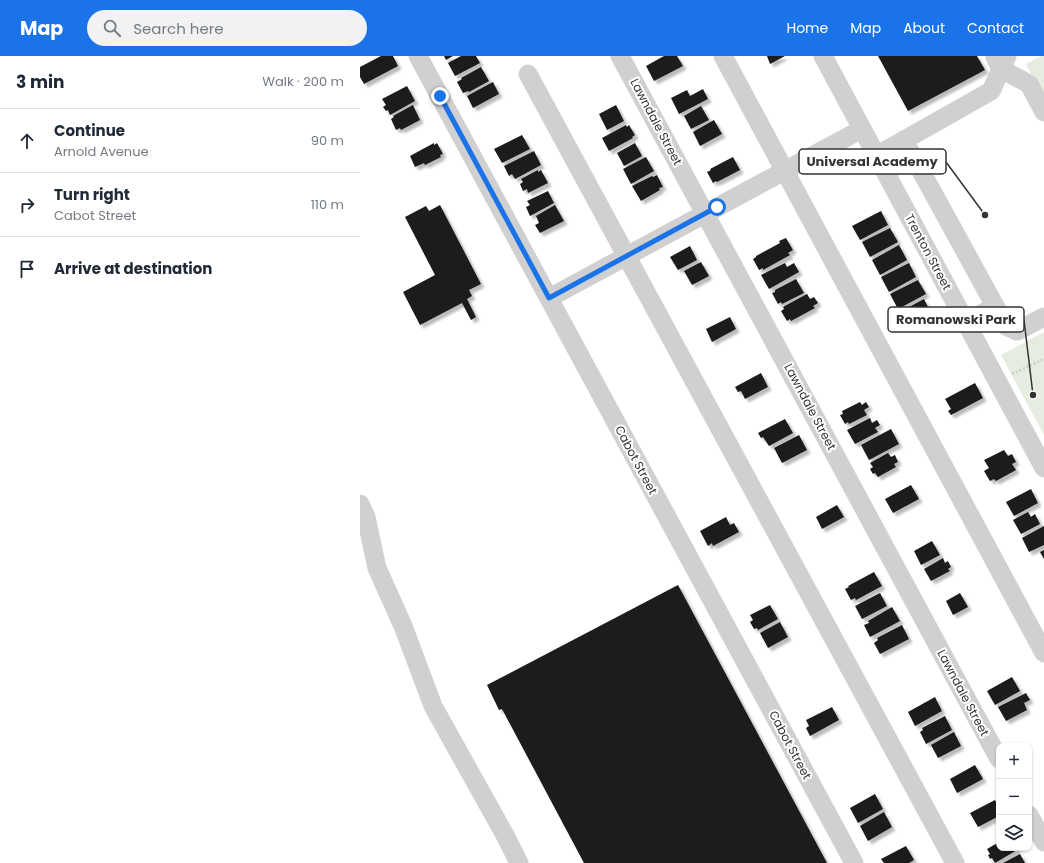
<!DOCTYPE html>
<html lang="en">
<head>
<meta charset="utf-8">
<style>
  body { margin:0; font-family:Poppins,sans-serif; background:#f2f2f3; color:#1f2937 }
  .controls { position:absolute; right:12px; bottom:12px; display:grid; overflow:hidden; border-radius:8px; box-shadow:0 1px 3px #0004 }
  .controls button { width:36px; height:36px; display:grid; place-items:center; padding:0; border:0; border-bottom:1px solid #e0e1e3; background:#fff; color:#1f2937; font:20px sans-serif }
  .stop { position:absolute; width:12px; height:12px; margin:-9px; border:3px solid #1a73e8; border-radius:50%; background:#fff }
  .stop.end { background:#1a73e8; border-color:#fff; box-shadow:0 1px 4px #0008 }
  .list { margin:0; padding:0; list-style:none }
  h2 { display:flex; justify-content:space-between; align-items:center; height:52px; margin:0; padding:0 16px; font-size:17px }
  h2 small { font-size:13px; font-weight:400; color:#747a83 }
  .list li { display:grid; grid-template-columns:26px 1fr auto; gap:12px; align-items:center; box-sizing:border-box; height:64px; padding:0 16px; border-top:1px solid #e0e1e3 }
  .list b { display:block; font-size:15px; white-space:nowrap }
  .list p { margin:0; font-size:13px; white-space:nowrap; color:#747a83 }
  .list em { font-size:13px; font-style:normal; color:#747a83 }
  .icon { flex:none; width:22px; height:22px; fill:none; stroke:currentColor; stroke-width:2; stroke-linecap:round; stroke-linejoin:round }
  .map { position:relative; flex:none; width:684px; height:807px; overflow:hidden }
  header { display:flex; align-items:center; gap:24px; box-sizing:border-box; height:56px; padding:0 20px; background:#1a73e8; color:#fff }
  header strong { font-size:19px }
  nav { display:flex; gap:22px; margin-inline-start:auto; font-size:14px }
  .search { width:280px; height:36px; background:#f2f2f3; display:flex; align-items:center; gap:10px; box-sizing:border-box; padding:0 14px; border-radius:22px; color:#747a83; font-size:15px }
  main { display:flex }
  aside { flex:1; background:#fff }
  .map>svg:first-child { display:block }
  .green { fill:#e6ecdf }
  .building { fill:#1a1a1a; filter:url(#shadow) }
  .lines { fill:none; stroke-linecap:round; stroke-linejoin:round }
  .path { stroke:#cdcdcd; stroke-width:2.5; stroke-dasharray:2 2; stroke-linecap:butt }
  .minor { stroke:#d0d0d0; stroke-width:19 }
  .route { stroke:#1a73e8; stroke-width:5 }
  .labels { text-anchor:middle; stroke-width:4; stroke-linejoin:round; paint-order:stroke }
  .street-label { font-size:12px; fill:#333; stroke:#fff }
  .leader { fill:none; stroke:#333; stroke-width:1.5 }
  .callout-dot { fill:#333; stroke:#fff; stroke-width:1.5 }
  .callout { fill:#fff; stroke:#333; stroke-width:1.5 }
  .callout-label { font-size:13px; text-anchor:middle; font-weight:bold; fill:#333 }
</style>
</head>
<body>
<header>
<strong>Map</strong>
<div class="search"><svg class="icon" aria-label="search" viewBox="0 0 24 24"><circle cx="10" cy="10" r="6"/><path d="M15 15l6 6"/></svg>Search here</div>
<nav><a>Home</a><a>Map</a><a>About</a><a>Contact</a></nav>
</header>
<main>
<aside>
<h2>3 min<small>Walk · 200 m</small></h2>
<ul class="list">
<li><svg class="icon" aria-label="ahead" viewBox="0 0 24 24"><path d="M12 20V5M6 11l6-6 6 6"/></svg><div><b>Continue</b><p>Arnold Avenue</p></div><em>90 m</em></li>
<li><svg class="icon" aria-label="right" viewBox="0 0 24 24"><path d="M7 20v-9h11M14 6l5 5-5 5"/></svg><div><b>Turn right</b><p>Cabot Street</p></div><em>110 m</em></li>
<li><svg class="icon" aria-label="arrive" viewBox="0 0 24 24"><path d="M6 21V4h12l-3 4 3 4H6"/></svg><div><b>Arrive at destination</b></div></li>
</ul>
</aside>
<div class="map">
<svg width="684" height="807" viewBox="0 0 684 807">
  <defs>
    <filter id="shadow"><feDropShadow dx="3.5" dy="3.5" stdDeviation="1" flood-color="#0004"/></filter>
  </defs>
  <rect width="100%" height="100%" fill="#fff"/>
  <g class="green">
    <path d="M681,0H684V42L666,8Z"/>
    <path d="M684,276V379L641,299Z"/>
  </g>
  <g class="building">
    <path d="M21,0H33L38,10L4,28L0,21V11Z"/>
    <path d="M84,0H93L86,4Z"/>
    <path d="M101,0H116L120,7L95,20L88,7Z"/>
    <path d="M304,0H317L323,10L294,25L286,10Z"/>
    <path d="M407,0H425L410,8Z"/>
    <path d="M518,0H617L625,14L548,55Z"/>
    <path d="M121,11L129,25L109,36L108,35L103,37L97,26L102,23L101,22Z"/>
    <path d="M133,26L139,38L113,52L107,40Z"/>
    <path d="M47,30L55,45L30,59L28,54L26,55L23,51L26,49L22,43Z"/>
    <path d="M343,33L348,43L319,58L311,42L327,34L330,40Z"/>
    <path d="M53,49L60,64L41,74L40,72L36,74L31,63L34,61L33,60Z"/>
    <path d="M256,49L264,65L247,74L239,58Z"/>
    <path d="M341,50L349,64L331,73L324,60Z"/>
    <path d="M354,64L362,78L340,90L333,76Z"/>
    <path d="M266,69L267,71L269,69L275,79L272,81L273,82L249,95L242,82Z"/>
    <path d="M162,79L170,93L142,107L134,93Z"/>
    <path d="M74,87V89L77,87L83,98L80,99L81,101L65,109L64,107L55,111L50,100Z"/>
    <path d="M275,87L282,100L264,110L257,97Z"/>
    <path d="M174,95L181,109L155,123L152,118L149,120L144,110Z"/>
    <path d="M286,101L294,115L271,128L263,113Z"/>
    <path d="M373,101L380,114L357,126L356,125L353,127L347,116L351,114L350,113Z"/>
    <path d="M178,114V116L181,114L188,127L168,137L167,133L163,135L160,128L163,126L161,123Z"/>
    <path d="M297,119L303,131L299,132L300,134L281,145L272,130L292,120L293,121Z"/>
    <path d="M188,135L194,147L170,160L166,151L170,149L167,145Z"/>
    <path d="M80,149L121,228L109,234L112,240L107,243L116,261L111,264L102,247L60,269L43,236L75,219L45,161L66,150L69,155Z"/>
    <path d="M195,149L204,165L180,177L175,169L179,167L176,160Z"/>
    <path d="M521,155L528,169L500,184L492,170Z"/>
    <path d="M530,172L538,186L510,201L502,186Z"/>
    <path d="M426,182L433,194L428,197L430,199L403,214V212L399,214L393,203L396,201V200L420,187L419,185Z"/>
    <path d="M539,189L547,204L520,219L512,204Z"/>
    <path d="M330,190L337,204L318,214L310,201Z"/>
    <path d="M341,206L349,220L332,229L324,215Z"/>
    <path d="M425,207L427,211L434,207L439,216L409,233L401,219Z"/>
    <path d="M549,207L556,221L529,236L521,221Z"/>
    <path d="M436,223L444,237L422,248L421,246L418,248L412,237L415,236V234Z"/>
    <path d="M558,224L566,238L538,253L530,238Z"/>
    <path d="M447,238L450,243L454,241L458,247L453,250L455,252L431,265L430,263L427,265L421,255L424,253L423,251Z"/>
    <path d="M564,243L571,257L548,269L546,266L543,267L538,257Z"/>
    <path d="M370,261L376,273L352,286L346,273Z"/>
    <path d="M401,317L408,331L385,343L381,335L378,336L375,331Z"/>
    <path d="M615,327L623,342L591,359L588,355L591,353L585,343Z"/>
    <path d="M500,346L502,349L506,346L509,351L504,354L507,359L489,368L488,366L485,368L480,359L483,358L482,355Z"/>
    <path d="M510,362L512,367L517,364L520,369L515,372L518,376L495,388L487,374Z"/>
    <path d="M425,363L433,377L409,390L403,381L401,382L398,377Z"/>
    <path d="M531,373L539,388L509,404L501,389Z"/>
    <path d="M439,379L447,394L422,407L414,392Z"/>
    <path d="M644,394L648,400L652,398L656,406L652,408L656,414L636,425L634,423L630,425L624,415L629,412L624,404Z"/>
    <path d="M528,397L531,401L535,399L538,406L534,408L536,411L518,421L515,417L513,418L510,413L513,411L510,407Z"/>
    <path d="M551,429L559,443L533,457L525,443Z"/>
    <path d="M671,433L678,447L654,460L646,446Z"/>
    <path d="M477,449L484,461L462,473L456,461Z"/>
    <path d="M668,456L671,461L675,458L680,468L661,478L653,464Z"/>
    <path d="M366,461L370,469L374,467L379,476L353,490L352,487L348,490L340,475Z"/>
    <path d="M684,470V489L669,496L662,482Z"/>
    <path d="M572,485L580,499L561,509L554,495Z"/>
    <path d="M684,494V503L680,496Z"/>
    <path d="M583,502L585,507L588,505L591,511L588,513L590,515L571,525L564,513Z"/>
    <path d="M514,516L522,530L496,544L495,542L491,544L485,533L489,531L488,530Z"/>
    <path d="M318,529L467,807H224L142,653L139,654L127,629Z"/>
    <path d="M520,537L527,550L502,563L495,550Z"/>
    <path d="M600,537L608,551L593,559L586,545Z"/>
    <path d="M410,549L418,563L398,574L397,572L394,573L390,566L393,564L390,559Z"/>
    <path d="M532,551L540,565L510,581L504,569L509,567L508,565Z"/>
    <path d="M420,566L428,581L408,592L400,577Z"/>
    <path d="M542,569L549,583L520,598L514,587L518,584L517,582Z"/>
    <path d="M652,621L660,635L635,649L627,635Z"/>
    <path d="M666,637L670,644L664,647L667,654L646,665L638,651Z"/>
    <path d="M575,641L582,655L555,670L548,656Z"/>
    <path d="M472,651L479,664L450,680L446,672L449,670L446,664Z"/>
    <path d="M585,660L592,674L566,688L560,676L563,674L562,672Z"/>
    <path d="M594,676L601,690L578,702L571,689Z"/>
    <path d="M615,709L623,723L597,737L590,723Z"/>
    <path d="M515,738L523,753L498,767L490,752Z"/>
    <path d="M635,744L639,752V760L618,771L610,757Z"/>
    <path d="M524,756L532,771L508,785L500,770Z"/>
    <path d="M639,786V792H656L657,794L635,807L632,802L630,803L628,799L630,798L627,793Z"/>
    <path d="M546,790L554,804L549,807H524L521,803Z"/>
    <path d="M660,798L665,807H643Z"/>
  </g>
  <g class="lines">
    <path class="path" d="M652,318L684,303"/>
    <g class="minor">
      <path d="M58,0L494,807"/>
      <path d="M260,0L639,703"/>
      <path d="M363,0L684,597"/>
      <path d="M463,0L684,412"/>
      <path d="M635,1L641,13L669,28L684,56"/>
      <path d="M168,18L595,807"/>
      <path d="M544,84L646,270L657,275L684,261"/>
      <path d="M516,100L631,35L647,0"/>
      <path d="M189,242L502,73"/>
      <path d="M606,267L635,250"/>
      <path d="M0,448L6,461L17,512L43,570L73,650L146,781L159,807"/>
      <path d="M669,759L684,786"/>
    </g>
  </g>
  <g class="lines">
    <path class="route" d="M80,40L189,242L357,151"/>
  </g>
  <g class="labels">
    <g class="street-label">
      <text transform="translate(296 66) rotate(62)" y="4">Lawndale Street</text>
      <text transform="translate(568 196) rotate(62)" y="4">Trenton Street</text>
      <text transform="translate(450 351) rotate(62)" y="4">Lawndale Street</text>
      <text transform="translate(276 404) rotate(62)" y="4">Cabot Street</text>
      <text transform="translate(603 637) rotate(62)" y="4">Lawndale Street</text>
      <text transform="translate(430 689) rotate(62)" y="4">Cabot Street</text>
    </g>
  </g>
  <path class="leader" d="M625 159L586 106M673 339L664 264"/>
  <g class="callout-dot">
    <circle cx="625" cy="159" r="4"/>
    <circle cx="673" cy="339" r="4"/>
  </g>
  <g class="callout">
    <rect x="439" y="93" width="147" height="25" rx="4"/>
    <rect x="528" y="251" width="136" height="25" rx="4"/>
  </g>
  <g class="callout-label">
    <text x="512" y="110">Universal Academy</text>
    <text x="596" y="268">Romanowski Park</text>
  </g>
</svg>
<div class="controls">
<button>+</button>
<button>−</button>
<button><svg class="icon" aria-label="layers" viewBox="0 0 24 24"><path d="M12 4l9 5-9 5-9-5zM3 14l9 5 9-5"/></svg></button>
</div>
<div class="stop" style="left:357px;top:151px"></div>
<div class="stop end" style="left:80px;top:40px"></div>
</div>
</main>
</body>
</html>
